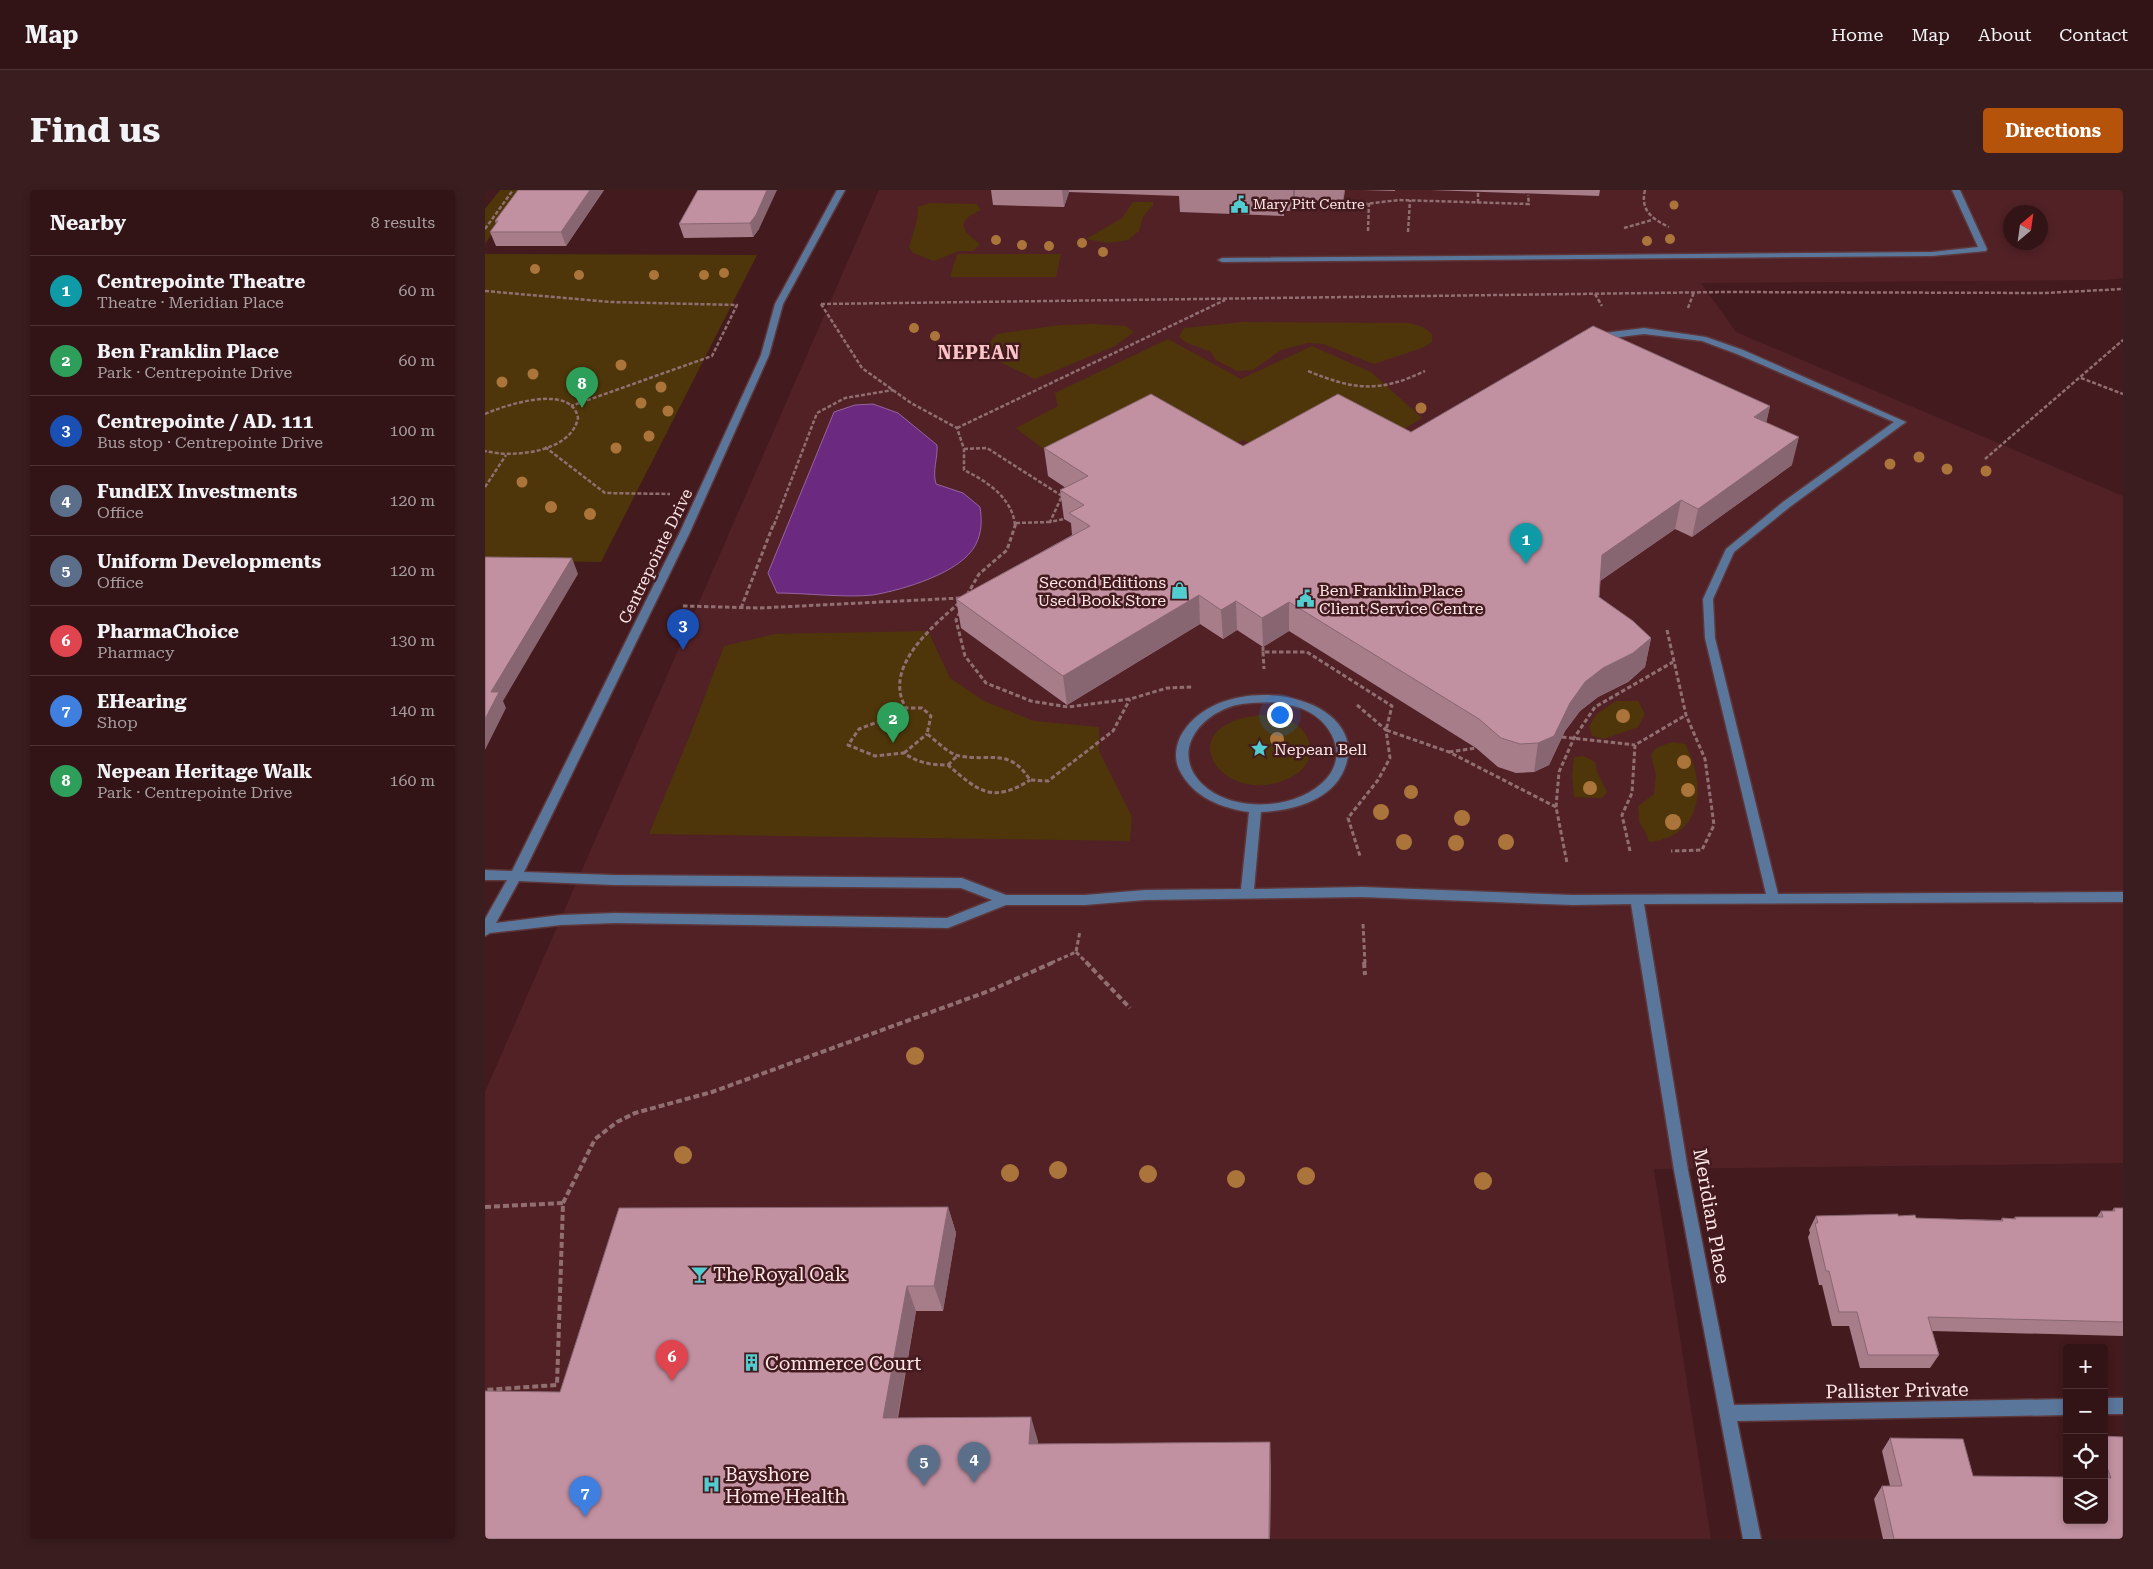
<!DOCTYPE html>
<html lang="en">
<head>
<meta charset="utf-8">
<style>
  body { margin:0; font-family:"Roboto Serif",serif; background:#3a1d1f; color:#f1f3f6 }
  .controls { position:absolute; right:15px; bottom:15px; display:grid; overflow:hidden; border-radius:5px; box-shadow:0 2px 8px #0003 }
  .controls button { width:45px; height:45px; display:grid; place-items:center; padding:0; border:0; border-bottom:1px solid #4d3335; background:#321416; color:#f1f3f6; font:25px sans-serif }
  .compass { position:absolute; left:1518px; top:15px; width:45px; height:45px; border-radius:50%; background:#321416; box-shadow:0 2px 8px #0003; rotate:29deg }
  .you { position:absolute; left:794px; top:524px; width:18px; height:18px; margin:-12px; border:4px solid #fff; border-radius:50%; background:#1a73e8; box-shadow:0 0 0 8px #1a73e833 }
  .badge { display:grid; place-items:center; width:32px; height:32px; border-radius:50%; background:#b45309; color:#fff; font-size:16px; font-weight:700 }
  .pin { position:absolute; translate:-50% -41px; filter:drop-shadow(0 1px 2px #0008) }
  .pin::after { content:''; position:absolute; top:26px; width:18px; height:15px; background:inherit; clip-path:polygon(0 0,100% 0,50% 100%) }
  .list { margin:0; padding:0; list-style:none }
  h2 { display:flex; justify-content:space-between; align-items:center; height:65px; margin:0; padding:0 20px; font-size:21px }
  h2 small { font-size:16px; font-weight:400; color:#a89ea1 }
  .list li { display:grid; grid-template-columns:32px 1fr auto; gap:15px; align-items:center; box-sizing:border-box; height:70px; padding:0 20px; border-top:1px solid #4d3335 }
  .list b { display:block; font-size:19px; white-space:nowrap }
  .list p { margin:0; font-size:16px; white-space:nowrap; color:#a89ea1 }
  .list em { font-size:16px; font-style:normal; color:#a89ea1 }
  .icon { flex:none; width:28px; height:28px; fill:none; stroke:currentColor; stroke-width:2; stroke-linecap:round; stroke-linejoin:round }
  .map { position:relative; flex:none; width:1638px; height:1349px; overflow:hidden; border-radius:5px }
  header { display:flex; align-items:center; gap:30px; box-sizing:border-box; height:70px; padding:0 25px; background:#321416; border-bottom:1px solid #4d3335 }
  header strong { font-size:24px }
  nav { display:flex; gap:28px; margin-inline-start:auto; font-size:18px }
  .intro { display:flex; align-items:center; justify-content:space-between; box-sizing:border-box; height:120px; padding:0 30px }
  h1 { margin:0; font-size:35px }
  .button { padding:12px 22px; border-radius:5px; background:#b45309; color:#fff; font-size:18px; font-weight:700 }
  main { display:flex; gap:30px; padding:0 30px }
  aside { flex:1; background:#321416; border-radius:5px; box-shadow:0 2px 8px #0003 }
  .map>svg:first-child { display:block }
  .built { fill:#512126; fill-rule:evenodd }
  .green { fill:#4e360a }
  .water { fill:#6b2a80; stroke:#97639f }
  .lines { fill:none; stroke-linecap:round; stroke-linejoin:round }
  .minor-casing { stroke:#5d373a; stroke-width:3 }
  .path-far2 { stroke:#916f71; stroke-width:2.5; stroke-dasharray:4 2; stroke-linecap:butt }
  .path-far1 { stroke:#916f71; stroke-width:3; stroke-dasharray:4.5 2.5; stroke-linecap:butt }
  .path { stroke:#916f71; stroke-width:4; stroke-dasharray:6 3; stroke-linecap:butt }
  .minor { fill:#5b769b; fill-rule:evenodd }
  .tree { fill:#aa743b }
  .wall { fill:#a77d8a }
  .shaded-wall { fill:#886671 }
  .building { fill:#c291a1; stroke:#886671 }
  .labels { text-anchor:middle; stroke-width:5; stroke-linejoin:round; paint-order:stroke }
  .far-poi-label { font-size:14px; fill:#ffe7e8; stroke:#431a1e; text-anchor:start }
  .street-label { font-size:16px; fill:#ffe7e8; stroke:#431a1e }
  .poi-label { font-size:16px; fill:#ffe7e8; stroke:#431a1e; text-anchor:start }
  .far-district-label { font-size:18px; font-weight:bold; letter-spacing:1px; fill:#fcc4c6; stroke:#431a1e }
  .near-street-label { font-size:19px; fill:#ffe7e8; stroke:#431a1e }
  .near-poi-label { font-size:19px; fill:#ffe7e8; stroke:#431a1e; text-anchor:start }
</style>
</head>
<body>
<header>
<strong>Map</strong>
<nav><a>Home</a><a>Map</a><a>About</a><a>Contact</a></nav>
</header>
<div class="intro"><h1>Find us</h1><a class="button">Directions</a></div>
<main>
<aside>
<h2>Nearby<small>8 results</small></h2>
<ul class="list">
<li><span class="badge" style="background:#0f9aa8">1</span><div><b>Centrepointe Theatre</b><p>Theatre · Meridian Place</p></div><em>60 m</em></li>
<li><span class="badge" style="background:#2e9e5b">2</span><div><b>Ben Franklin Place</b><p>Park · Centrepointe Drive</p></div><em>60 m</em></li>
<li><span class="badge" style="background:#1a4fb4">3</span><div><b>Centrepointe / AD. 111</b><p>Bus stop · Centrepointe Drive</p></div><em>100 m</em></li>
<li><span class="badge" style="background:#5c6f8a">4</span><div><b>FundEX Investments</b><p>Office</p></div><em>120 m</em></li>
<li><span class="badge" style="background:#5c6f8a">5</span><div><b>Uniform Developments</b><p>Office</p></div><em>120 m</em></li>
<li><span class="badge" style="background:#e0444e">6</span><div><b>PharmaChoice</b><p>Pharmacy</p></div><em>130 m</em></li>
<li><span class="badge" style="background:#3f7fe0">7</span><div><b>EHearing</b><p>Shop</p></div><em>140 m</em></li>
<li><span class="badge" style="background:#2e9e5b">8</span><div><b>Nepean Heritage Walk</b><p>Park · Centrepointe Drive</p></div><em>160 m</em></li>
</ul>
</aside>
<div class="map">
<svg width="1638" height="1349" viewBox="0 0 1638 1349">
  <rect width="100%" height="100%" fill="#431a1e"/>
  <path class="built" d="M394,0H1638V88L1621,90L1216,93L1251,142L1638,306V973L1169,979L1226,1349H0V902ZM1526,22H1556V52H1526Z"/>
  <g class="green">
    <path d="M15,0H37L0,54V19Z"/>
    <path d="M648,12H668V15L658,27L654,41L643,50L623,53L601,49L637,28Z"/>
    <path d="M445,13L491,14L496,20C471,31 475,40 495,54L488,61H474L449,71L428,63L424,57L432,30L433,17Z"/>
    <path d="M0,64L272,65L116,372L0,370Z"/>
    <path d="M472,64H576L571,87H465Z"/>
    <path d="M758,132L924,133L938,137L947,144V152L937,158L889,174L838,154L823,153L796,160L768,180L752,181L731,170L726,162L702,153L694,147L699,138Z"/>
    <path d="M609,134L641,136L649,142L630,156L550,189L507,168L505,152L512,144L575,135Z"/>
    <path d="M683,149L756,189L827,156L886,182L937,228L901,250L777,260L758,250L735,262L575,272L531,238L573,216L570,203Z"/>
    <path d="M443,441L465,488L499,511L549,531L614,537V561L647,627L645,651L164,644L205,545L239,456L289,444Z"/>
    <path d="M1131,511H1153L1160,524L1153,537L1119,549L1107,546L1104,536L1112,524Z"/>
    <path d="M775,525C786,526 796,526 805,531C829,542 833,571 810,585C742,625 677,536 775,525Z"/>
    <path d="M1187,552L1200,554C1222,594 1218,647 1164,652L1161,643L1154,632L1153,616L1169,604L1171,584L1166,565L1171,558Z"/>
    <path d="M1099,566L1110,572L1112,582L1122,602L1117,608L1089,607L1087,586L1089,567Z"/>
  </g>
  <path class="water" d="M388,214L413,223L452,255C453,269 447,280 451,294L478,303L495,317C497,330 497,342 491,354C477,383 417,400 388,405C361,408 320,403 292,403L283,383L349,222L370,215Z"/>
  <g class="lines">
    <defs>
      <g id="minor">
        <path d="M352,0H360L298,114L284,165L205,342L39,682L129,685L477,688L521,705H600L660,700L756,699L764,622C736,618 708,607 695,581C688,569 691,553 698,542C742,475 890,506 859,580C846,611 806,621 776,622L769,699L877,697L1088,705L1281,704L1220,448L1218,409L1241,359L1298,312L1409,232L1252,164L1217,151L1159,144L1111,150L1107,147L1111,144L1159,138L1221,147L1258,160L1421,232L1306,316L1249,362L1228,409L1230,448L1293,704L1638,702V712L1159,714L1203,980L1249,1215L1582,1209V1225L1252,1231L1276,1349H1258L1189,980L1146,714L1088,715L877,707L660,710L600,715H521L463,738L130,733L76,735L5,743L0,746V729L22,690H0V680L27,681L195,342L276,165L290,114ZM787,512C798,514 810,515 820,520C846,532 863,563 842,588C815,619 755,623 723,599C687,571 705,533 742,518C756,512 772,513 787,512ZM34,691L129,695L476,698L507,710L462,728L130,723L76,725L11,733Z"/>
        <path d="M1467,0H1475L1502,59L1501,61L1447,66L737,72L733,70L737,68L1447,62L1493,57Z"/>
        <rect x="1619" y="1208" width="19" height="16"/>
      </g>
    </defs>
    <use href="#minor" class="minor-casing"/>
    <g class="path-far2">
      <path d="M1160,0C1155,20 1167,29 1184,37"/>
      <path d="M993,3V13"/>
      <path d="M837,19L914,10L1044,14L1043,5"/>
      <path d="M1139,38L1167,30"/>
      <path d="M0,39L28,0"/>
      <path d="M883,41L884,11"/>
      <path d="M923,42L925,10"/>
      <path d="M0,101L126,112L252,115L227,166L86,216"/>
      <path d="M1110,104L1117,116"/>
      <path d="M336,114L1241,102L1559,103L1638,99"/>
      <path d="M336,114L377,178L426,213L472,238L479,259V280C501,291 527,307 530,335"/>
      <path d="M1203,118L1209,102"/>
      <path d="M823,181C869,200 894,203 940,181"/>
      <path d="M1596,188L1638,204"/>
      <path d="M0,224C20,215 87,193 93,228C86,263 27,268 0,261"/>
      <path d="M472,238L740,110"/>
      <path d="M60,257L120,303L185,304"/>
      <path d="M479,259L502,258L577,306L565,332L579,329"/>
      <path d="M1500,269L1638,150"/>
      <path d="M0,297L21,265"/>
      <path d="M531,333L565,332"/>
      <path d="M289,335L332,223L360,208L408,200"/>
    </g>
    <g class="path-far1">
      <path d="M482,405L494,384L522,360L531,333"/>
      <path d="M474,413C447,437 397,478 421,518H437L446,526L442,544C452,551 463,564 475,566C506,572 524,557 545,590L563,591L628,541L645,509"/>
      <path d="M198,416L275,418L476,408"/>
      <path d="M256,418L289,333"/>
      <path d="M475,422L471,430L480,466L501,493L546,511L583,517L645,509L682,498L708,497"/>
      <path d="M1182,440L1201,525L1220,569L1229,635L1217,660L1186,661"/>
      <path d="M778,457V462H822L907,516L901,540L964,562L1071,617L1082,673"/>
      <path d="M778,462L779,479"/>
      <path d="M872,515L901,540L905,568L893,590L863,628L875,666"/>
      <path d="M421,518L406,527L374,539L363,555L390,566L419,563C433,573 446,575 463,575C493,601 507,614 545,590"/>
      <path d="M1077,547L1150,555"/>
      <path d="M964,562L991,558"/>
      <path d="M419,563L442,544"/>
      <path d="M463,575L472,566"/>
      <path d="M1071,617L1074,582L1089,548L1110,517L1188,472"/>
      <path d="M1145,661L1137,625L1147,603L1150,555L1201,525"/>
      <path d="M878,734L880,773"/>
      <path d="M591,762L602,773"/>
      <path d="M566,773L591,762L595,741"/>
    </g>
    <g class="path">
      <path d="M601,772L645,818"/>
      <path d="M879,772L880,785"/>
      <path d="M78,1013L110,949L132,932L150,923L227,902L504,801L569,772"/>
      <path d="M0,1017L78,1013L72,1195L0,1200"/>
    </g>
    <use href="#minor" class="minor"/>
  </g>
  <g class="tree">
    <circle cx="1189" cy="15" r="4.5"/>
    <circle cx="1185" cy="49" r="5"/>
    <circle cx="511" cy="50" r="5"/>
    <circle cx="1162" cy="51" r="5"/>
    <circle cx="597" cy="53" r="5"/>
    <circle cx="537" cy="55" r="5"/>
    <circle cx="564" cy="56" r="5"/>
    <circle cx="618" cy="62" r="5"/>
    <circle cx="50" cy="79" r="5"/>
    <circle cx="239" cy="83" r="5"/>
    <circle cx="94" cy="85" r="5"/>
    <circle cx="169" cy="85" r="5"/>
    <circle cx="219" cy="85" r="5"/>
    <circle cx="429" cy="138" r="5"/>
    <circle cx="450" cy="146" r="5"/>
    <circle cx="136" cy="175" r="5.5"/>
    <circle cx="48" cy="184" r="5.5"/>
    <circle cx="92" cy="191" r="5.5"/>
    <circle cx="17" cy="192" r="5.5"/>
    <circle cx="176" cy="197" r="5.5"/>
    <circle cx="156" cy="213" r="5.5"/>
    <circle cx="936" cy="218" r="5.5"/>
    <circle cx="183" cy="221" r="5.5"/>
    <circle cx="164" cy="246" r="5.5"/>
    <circle cx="131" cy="258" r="5.5"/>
    <circle cx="1434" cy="267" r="5.5"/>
    <circle cx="1405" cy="274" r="5.5"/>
    <circle cx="1462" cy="279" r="5.5"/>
    <circle cx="1501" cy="281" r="5.5"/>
    <circle cx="37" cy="292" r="5.5"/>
    <circle cx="66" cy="317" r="6"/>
    <circle cx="105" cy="324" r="6"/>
    <circle cx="1138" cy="526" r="7"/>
    <circle cx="792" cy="549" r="7"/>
    <circle cx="1199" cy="572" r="7"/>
    <circle cx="1105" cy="598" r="7"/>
    <circle cx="1203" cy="600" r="7"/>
    <circle cx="926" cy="602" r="7"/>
    <circle cx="896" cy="622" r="8"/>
    <circle cx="977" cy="628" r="8"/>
    <circle cx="1188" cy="632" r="8"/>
    <circle cx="919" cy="652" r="8"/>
    <circle cx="1021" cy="652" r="8"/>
    <circle cx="971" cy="653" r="8"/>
    <circle cx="430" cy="866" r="9"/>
    <circle cx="198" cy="965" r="9"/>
    <circle cx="573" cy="980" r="9"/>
    <circle cx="525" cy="983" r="9"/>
    <circle cx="663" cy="984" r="9"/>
    <circle cx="821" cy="986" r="9"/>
    <circle cx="751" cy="989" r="9"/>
    <circle cx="998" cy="991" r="9"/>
  </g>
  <g class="wall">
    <path d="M33,0H119L81,56H11L5,42L11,34L10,31Z"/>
    <path d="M213,0L274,39L268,47L199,48L194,34Z"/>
    <path d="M506,0H860L858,12L810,11L808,21H799V26L695,22L694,6L584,2L579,17L508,15Z"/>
    <path d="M877,0H910V1Z"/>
    <path d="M945,0H1115L1114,6Z"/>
    <path d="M1285,216L1281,232L1307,275L1207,347L1190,339L1115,391L1114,407L1166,448L1160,477L1143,492L1113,507L1095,521L1080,541L1064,575L1049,582L1031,583L1013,577L991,558L804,441L778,457L752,440L738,449L715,434L582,515L476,438L471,409L587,345L586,333L579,329L575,300L581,298L563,286L559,258L758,256L926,242Z"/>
    <path d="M463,1017L471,1043L458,1121H431L413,1228L553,1251V1254L786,1276L785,1349H0L75,1202Z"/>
    <path d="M1629,1018H1638V1146L1447,1141L1454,1165L1445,1178H1375L1364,1136H1347L1337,1095H1334L1323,1047L1325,1043L1324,1040L1331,1026H1413L1431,1028L1516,1030L1517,1028L1528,1029L1530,1027H1612L1616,1021H1627Z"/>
    <path d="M1619,1246L1638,1349H1398L1389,1309L1397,1296H1405L1397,1261L1405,1248L1488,1286L1619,1330Z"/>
  </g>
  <g class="shaded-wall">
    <path d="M105,0H119L81,56L76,42Z"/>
    <path d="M282,0H292L274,39L268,47L265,33Z"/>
    <path d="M577,0H584V2L579,17Z"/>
    <path d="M808,0H810V11L808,21Z"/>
    <path d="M859,0H860L858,12Z"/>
    <path d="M1285,216L1279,244L1269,227Z"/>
    <path d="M1314,247L1307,275L1207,347L1213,319Z"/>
    <path d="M1196,310L1190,339L1112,393L1117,365Z"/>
    <path d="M87,368L93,384L18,511L21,518L0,560V529L6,502Z"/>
    <path d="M714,405L715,434L582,515L578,486Z"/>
    <path d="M751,411L752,440L738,449L736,420Z"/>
    <path d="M804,412V441L778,457L777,428Z"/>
    <path d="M1166,448L1160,477L1143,492L1113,507L1095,521L1080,541L1064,575L1049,582L1053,553L1100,492L1118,478Z"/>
    <path d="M463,1017L471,1043L458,1121L449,1096Z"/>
    <path d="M422,1096L431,1121L408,1252L398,1228Z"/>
    <path d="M546,1227L553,1251L551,1277L544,1254Z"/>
    <path d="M785,1252L786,1276L785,1349H784Z"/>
  </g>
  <g class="building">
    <path d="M33,0H105L76,42H5L13,31H10Z"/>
    <path d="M213,0H282L271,25L265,33L194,34Z"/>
    <path d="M1108,136L1285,216L1269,227L1314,247L1213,319L1196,310L1117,365L1114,407L1148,431L1166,448L1148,463L1118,478L1100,492L1085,513L1069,546L1053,553L1035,554L1016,548L994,529L804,412L777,428L751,411L736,420L714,405L578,486L471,409L605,336L584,323L599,315L575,300L603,286L559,258L666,204L758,256L853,204L926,242Z"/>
    <path d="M0,367L87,368L6,502H14L0,529Z"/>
    <path d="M463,1017L449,1096H422L398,1228L546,1227L544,1254L785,1252L784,1349H0V1201L75,1202L134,1018Z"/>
    <path d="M1629,1018H1638V1132L1443,1127L1454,1165H1383L1372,1122H1354L1344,1081H1341L1330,1033H1333L1331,1026L1413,1024V1026L1430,1025L1431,1028L1518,1031L1517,1028L1531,1029L1530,1027H1618L1616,1021H1630Z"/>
    <path d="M1619,1246L1638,1247V1349H1409L1397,1296H1417L1405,1248L1478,1249L1488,1286L1582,1287V1330H1619V1287L1626,1288L1619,1269Z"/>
  </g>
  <defs>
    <symbol id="civic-bare" viewBox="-9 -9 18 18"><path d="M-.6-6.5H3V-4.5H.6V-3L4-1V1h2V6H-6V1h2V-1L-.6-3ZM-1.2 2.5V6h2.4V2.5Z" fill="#52cdcf" stroke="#431a1e" stroke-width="2.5" paint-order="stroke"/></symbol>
    <symbol id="shop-bare" viewBox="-9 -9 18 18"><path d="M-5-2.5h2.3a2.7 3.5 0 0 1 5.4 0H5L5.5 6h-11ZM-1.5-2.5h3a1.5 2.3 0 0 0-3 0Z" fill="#52cdcf" stroke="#431a1e" stroke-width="2.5" paint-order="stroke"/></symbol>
    <symbol id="sight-bare" viewBox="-9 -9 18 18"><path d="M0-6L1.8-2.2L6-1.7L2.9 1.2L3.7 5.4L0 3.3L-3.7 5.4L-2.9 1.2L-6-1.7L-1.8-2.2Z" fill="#52cdcf" stroke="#431a1e" stroke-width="2.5" paint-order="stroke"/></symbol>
    <symbol id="bar-bare" viewBox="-9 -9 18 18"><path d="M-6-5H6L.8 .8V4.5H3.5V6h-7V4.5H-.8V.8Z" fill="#52cdcf" stroke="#431a1e" stroke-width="2.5" paint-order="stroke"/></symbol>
    <symbol id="building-bare" viewBox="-9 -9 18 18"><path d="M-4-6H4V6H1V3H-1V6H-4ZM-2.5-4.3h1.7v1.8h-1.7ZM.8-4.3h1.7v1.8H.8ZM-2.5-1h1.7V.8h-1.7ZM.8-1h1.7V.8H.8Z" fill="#52cdcf" stroke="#431a1e" stroke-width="2.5" paint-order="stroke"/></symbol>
    <symbol id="hospital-bare" viewBox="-9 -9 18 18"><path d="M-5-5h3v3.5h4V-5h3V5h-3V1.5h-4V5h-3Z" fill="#52cdcf" stroke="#431a1e" stroke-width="2.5" paint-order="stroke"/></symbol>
  </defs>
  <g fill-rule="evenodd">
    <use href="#civic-bare" x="742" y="2" width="25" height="25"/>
    <use href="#shop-bare" x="682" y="388" width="25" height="25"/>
    <use href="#civic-bare" x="808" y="396" width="25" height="25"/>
    <use href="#sight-bare" x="762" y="546" width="25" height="25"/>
    <use href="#bar-bare" x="202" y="1072" width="25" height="25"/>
    <use href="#building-bare" x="254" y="1160" width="25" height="25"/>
    <use href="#hospital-bare" x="214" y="1282" width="25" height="25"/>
  </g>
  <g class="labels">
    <g class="far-poi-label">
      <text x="768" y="19">Mary Pitt Centre</text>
    </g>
    <g class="street-label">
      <text transform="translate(170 366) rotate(-64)" y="6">Centrepointe Drive</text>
    </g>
    <g class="poi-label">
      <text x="681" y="398" text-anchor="end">Second Editions<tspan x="681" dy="18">Used Book Store</tspan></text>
      <text x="834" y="406">Ben Franklin Place<tspan x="834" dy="18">Client Service Centre</tspan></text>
      <text x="789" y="565">Nepean Bell</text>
    </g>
    <g class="far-district-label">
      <text x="494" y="169">NEPEAN</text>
    </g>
    <g class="near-street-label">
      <text transform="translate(1227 1026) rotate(80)" y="7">Meridian Place</text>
      <text transform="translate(1412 1200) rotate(-1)" y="7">Pallister Private</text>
    </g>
    <g class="near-poi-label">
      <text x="228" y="1091">The Royal Oak</text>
      <text x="280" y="1180">Commerce Court</text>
      <text x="240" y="1291">Bayshore<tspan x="240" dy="22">Home Health</tspan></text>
    </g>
  </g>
</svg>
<div class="controls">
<button>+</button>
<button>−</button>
<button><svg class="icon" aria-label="locate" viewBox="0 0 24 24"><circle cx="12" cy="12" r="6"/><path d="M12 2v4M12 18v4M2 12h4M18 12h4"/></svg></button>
<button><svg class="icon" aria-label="layers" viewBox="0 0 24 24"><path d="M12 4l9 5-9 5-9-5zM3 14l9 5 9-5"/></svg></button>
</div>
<svg class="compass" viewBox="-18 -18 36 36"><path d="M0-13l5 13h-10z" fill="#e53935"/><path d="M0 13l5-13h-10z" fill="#a89ea1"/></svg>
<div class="you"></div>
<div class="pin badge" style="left:1041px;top:374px;background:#0f9aa8">1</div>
<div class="pin badge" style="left:408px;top:553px;background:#2e9e5b">2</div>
<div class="pin badge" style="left:198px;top:460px;background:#1a4fb4">3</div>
<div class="pin badge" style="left:489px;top:1293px;background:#5c6f8a">4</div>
<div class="pin badge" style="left:439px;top:1296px;background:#5c6f8a">5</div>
<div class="pin badge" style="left:187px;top:1191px;background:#e0444e">6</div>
<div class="pin badge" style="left:100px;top:1327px;background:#3f7fe0">7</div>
<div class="pin badge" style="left:97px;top:218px;background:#2e9e5b">8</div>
</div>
</main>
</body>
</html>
